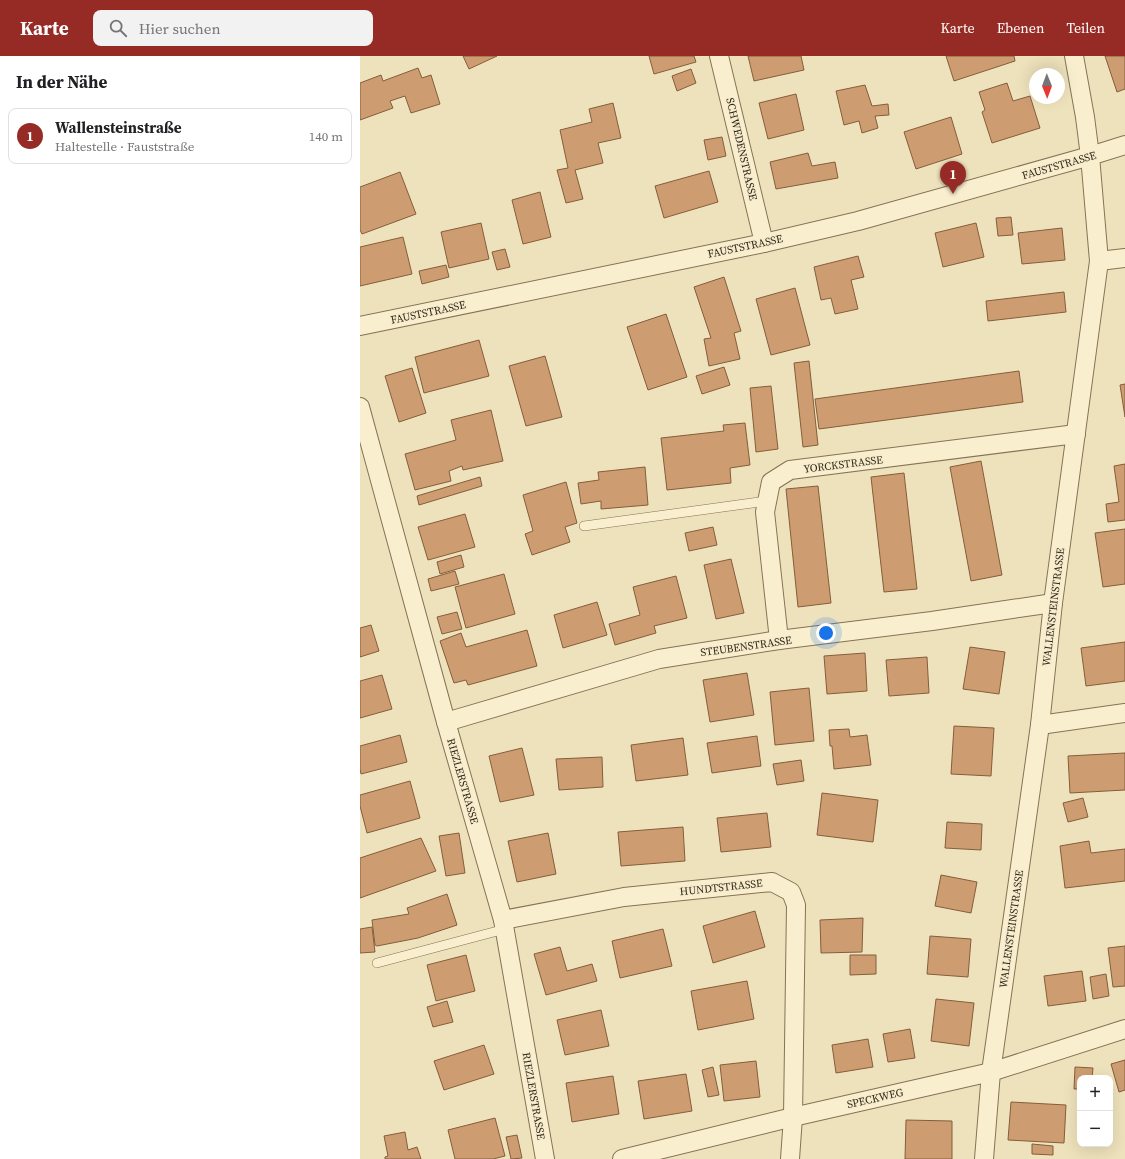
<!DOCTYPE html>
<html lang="de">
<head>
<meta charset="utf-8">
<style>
  body { margin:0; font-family:"Source Serif 4",serif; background:#f2f2f2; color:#202124 }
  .controls { position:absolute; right:12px; bottom:12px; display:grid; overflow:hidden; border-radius:8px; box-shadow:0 4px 16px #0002 }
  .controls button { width:36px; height:36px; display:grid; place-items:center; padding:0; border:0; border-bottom:1px solid #e0e0e0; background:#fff; color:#202124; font:20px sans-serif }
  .compass { position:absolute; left:669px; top:12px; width:36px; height:36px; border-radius:50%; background:#fff; box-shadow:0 4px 16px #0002; rotate:179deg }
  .you { position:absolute; left:466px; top:577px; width:14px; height:14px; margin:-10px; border:3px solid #fff; border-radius:50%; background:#1a73e8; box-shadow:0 0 0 6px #1a73e833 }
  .badge { display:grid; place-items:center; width:26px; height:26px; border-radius:50%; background:#962b25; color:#fff; font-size:13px; font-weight:700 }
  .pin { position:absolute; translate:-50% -33px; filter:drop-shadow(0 1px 2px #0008) }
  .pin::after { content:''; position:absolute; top:21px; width:14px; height:12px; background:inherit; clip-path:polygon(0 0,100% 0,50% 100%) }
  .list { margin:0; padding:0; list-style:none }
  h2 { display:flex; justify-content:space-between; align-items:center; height:52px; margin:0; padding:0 16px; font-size:17px }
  h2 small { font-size:13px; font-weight:400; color:#757577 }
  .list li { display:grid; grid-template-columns:26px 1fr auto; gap:12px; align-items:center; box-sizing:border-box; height:56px; margin:0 8px 8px; padding:0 8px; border:1px solid #e0e0e0; border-radius:8px }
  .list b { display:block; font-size:15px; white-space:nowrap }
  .list p { margin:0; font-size:13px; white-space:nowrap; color:#757577 }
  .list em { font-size:13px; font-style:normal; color:#757577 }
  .icon { flex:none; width:22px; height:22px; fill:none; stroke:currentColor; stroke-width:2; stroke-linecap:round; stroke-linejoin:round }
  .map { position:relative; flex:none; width:765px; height:1103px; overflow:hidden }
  header { display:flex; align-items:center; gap:24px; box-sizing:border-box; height:56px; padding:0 20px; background:#962b25; color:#fff }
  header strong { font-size:19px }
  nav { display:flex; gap:22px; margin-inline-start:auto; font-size:14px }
  .search { width:280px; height:36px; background:#f2f2f2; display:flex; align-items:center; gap:10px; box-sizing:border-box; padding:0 14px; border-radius:8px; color:#757577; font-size:15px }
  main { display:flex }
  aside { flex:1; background:#fff }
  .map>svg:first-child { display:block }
  .building { fill:#cd9d71; stroke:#855d3b }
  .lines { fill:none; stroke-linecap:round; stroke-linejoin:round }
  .lane-casing { stroke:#867256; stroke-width:10 }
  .street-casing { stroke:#867256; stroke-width:20 }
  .lane { stroke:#f9efcf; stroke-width:9 }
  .street { stroke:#f9efcf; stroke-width:18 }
  .labels { text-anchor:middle; stroke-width:3; stroke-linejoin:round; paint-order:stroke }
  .street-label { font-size:11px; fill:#35291b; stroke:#f6eccc }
</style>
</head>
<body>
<header>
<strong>Karte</strong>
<div class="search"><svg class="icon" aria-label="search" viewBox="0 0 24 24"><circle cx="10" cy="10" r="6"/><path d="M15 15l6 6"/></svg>Hier suchen</div>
<nav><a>Karte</a><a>Ebenen</a><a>Teilen</a></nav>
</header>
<main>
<aside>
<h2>In der Nähe<small></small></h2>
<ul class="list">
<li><span class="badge">1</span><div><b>Wallensteinstraße</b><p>Haltestelle · Fauststraße</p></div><em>140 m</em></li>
</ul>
</aside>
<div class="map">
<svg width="765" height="1103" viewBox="0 0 765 1103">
  <rect width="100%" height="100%" fill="#eee2bc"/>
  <g class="building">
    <path d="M103,0H137L109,13Z"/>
    <path d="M289,0H334L336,6L294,18Z"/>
    <path d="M388,0H441L444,14L394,25Z"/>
    <path d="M586,0H654L655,5L594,25Z"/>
    <path d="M745,0H765V33L757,36Z"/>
    <path d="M58,12L62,22L71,19L80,48L51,57L45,40L30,45L33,52L0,64V27L21,19L23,25Z"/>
    <path d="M331,13L336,27L317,35L312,20Z"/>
    <path d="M647,27L653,45L670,40L680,72L632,87L622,56L625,54L619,36Z"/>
    <path d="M505,29L512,50L528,48L529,59L515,60L518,72L502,77L499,65L484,69L476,35Z"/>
    <path d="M436,38L444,74L408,83L399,47Z"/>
    <path d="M253,47L261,82L238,87L243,107L215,114L223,143L206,147L197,114L208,112L200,74L232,66L229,53Z"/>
    <path d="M591,61L602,98L556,113L544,76Z"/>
    <path d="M362,81L366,100L348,104L344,84Z"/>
    <path d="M448,97L452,110L475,106L478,122L416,133L410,106Z"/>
    <path d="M349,115L358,146L304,162L295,130Z"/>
    <path d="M40,116L56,158L2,178L0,174V131Z"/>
    <path d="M180,136L191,181L163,188L152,144Z"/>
    <path d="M651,161L653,179L638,180L636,162Z"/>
    <path d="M121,167L129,203L89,212L81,176Z"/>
    <path d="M616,167L624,201L583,211L575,177Z"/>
    <path d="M702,172L705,204L662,208L658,177Z"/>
    <path d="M43,181L52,218L0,230V191Z"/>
    <path d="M145,193L150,211L137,214L132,196Z"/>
    <path d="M498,200L504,221L491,224L498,253L475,258L471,242L461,244L454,211Z"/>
    <path d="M86,209L89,221L62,228L59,215Z"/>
    <path d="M364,221L381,275L374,277L380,303L349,310L344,283L351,282L334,231Z"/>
    <path d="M435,232L450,289L411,299L396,243Z"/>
    <path d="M704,236L706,256L628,265L626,245Z"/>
    <path d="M306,258L327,321L288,334L267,271Z"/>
    <path d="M119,284L129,320L64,337L55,301Z"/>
    <path d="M185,300L202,361L166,370L149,310Z"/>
    <path d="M449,305L458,389L443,391L434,307Z"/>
    <path d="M364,311L370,329L342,338L336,320Z"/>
    <path d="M52,312L66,357L39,366L25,320Z"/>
    <path d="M659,315L663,346L459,373L455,343Z"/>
    <path d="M765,328V361L760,329Z"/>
    <path d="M411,330L418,393L396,396L390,332Z"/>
    <path d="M131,354L143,405L103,414L102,410L89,415L91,425L55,434L45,398L96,384L91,364Z"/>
    <path d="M385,367L390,409L370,412L371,427L307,434L301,382L364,375L363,369Z"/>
    <path d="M621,405L642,519L611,525L590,411Z"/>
    <path d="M765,408V464L748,466L746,448L759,446L754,410Z"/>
    <path d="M285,411L288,449L241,453V445L221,448L218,427L239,424L238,416Z"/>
    <path d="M544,417L557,533L524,536L511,421Z"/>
    <path d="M120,421L122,430L59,449L57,440Z"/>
    <path d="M206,426L217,467L205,471L210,486L172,499L165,478L173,475L163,439Z"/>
    <path d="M458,430L471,547L438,551L426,433Z"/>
    <path d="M105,458L115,491L68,504L58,471Z"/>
    <path d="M353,471L357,489L329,495L325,477Z"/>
    <path d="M765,473V528L743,531L735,477Z"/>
    <path d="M101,499L104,511L80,518L77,506Z"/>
    <path d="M371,503L384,557L356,563L344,509Z"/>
    <path d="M95,515L99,528L71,535L68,523Z"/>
    <path d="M144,518L155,558L106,572L95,531Z"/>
    <path d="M316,520L327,562L294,570L296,577L255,589L249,568L280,559L273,531Z"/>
    <path d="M237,546L247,579L203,592L194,559Z"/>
    <path d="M97,556L102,573L82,578L77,561Z"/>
    <path d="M11,569L19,595L0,601V572Z"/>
    <path d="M167,574L177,610L108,629L106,624L94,627L80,585L101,577L106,591Z"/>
    <path d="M765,586V625L726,630L721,592Z"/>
    <path d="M610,591L645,596L639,638L603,633Z"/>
    <path d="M505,597L507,635L467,638L464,600Z"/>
    <path d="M567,601L569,637L529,640L526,604Z"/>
    <path d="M387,617L394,659L350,666L343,624Z"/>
    <path d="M22,619L32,653L0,662V625Z"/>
    <path d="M449,632L454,685L415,689L410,636Z"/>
    <path d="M594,670L634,672L631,720L591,718Z"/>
    <path d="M489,673L490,681L507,679L511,709L474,713L472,690H470L469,674Z"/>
    <path d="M40,679L47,706L1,718L0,713V690Z"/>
    <path d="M397,680L401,710L352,717L347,687Z"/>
    <path d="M323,682L328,719L276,725L271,689Z"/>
    <path d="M162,692L174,739L140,746L129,700Z"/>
    <path d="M765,697V734L710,737L708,700Z"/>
    <path d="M242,701L243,731L199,734L196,703Z"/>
    <path d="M441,704L444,725L417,729L413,708Z"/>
    <path d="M50,725L60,762L7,777L0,750V739Z"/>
    <path d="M462,737L518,744L513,786L457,779Z"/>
    <path d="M723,742L728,761L708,766L703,747Z"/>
    <path d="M407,757L411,791L361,796L357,762Z"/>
    <path d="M587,766L622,768L621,794L585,792Z"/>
    <path d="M323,771L325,805L261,810L258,776Z"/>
    <path d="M99,777L105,817L86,820L79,780Z"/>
    <path d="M188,777L196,818L157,826L148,785Z"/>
    <path d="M61,782L76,815L0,842V802Z"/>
    <path d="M729,785L731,797L765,793V825L705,832L700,790Z"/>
    <path d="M581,819L617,826L611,857L575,850Z"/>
    <path d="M87,838L97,869L58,882L17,890L15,889L12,864L49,858L47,852Z"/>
    <path d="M395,855L405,891L353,907L343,870Z"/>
    <path d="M503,862L502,896L461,897L460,864Z"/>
    <path d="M12,871L15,896L0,897V873Z"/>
    <path d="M303,873L312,910L260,922L252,885Z"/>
    <path d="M570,880L611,883L608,921L567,918Z"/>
    <path d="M765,890V930L753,931L748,892Z"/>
    <path d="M200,891L207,915L232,908L237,925L186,939L174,898Z"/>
    <path d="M106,899L115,935L76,945L67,909Z"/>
    <path d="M490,899H516V918L490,919Z"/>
    <path d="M722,915L726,945L688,950L684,920Z"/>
    <path d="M746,918L749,940L733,943L730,921Z"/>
    <path d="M387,925L394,963L338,974L331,935Z"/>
    <path d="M576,943L614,947L609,990L571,985Z"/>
    <path d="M87,945L93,966L73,971L67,951Z"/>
    <path d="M241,954L249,990L205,999L197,964Z"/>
    <path d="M550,973L555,1002L528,1006L523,978Z"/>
    <path d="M508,983L513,1011L476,1017L472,989Z"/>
    <path d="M124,989L134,1018L84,1034L74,1005Z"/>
    <path d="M765,1004V1034L759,1036L751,1008Z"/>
    <path d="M396,1005L400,1041L364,1045L360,1009Z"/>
    <path d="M353,1011L359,1039L348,1041L342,1014Z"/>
    <path d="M715,1011L733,1012L732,1022H720V1033H714Z"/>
    <path d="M326,1018L332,1055L284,1063L278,1025Z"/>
    <path d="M253,1020L259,1058L212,1066L206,1027Z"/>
    <path d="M651,1046L706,1049L704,1087L648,1084Z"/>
    <path d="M135,1062L145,1100L133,1103H95L88,1074Z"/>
    <path d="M546,1064L592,1065V1103H545Z"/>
    <path d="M45,1076L48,1094L57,1091L61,1103H25V1101L28,1100L24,1080Z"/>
    <path d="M157,1079L162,1102L151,1103L146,1081Z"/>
    <path d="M672,1088L693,1090V1099L672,1098Z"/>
  </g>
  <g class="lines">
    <defs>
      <g id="lane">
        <path d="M224,470L407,445"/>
        <path d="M17,907L145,873"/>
      </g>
      <g id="street">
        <path d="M359,0L404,187"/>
        <path d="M739,205L765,202"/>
        <path d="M0,270L404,187L498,165L730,100L765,89"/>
        <path d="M0,351L86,666L143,864L185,1103"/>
        <path d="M419,584L405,456L411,426L430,414L716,378"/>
        <path d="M86,666L299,603L419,584L572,565L693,547"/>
        <path d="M680,669L765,657"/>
        <path d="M143,864L264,841L412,826L431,836L436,849L433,1061L430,1103"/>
        <path d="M262,1103L433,1061L631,1016L765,973"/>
        <path d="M624,1103L631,1016L680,669L693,547L739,205L730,100L725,61L714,0"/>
      </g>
    </defs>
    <use href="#lane" class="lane-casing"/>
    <use href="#street" class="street-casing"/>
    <use href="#lane" class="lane"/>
    <use href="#street" class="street"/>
  </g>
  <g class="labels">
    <g class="street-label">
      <text transform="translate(382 93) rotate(77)" y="4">SCHWEDENSTRASSE</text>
      <text transform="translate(699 109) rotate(-16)" y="4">FAUSTSTRASSE</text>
      <text transform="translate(385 190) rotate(-12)" y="4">FAUSTSTRASSE</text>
      <text transform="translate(68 256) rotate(-12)" y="4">FAUSTSTRASSE</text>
      <text transform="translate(483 408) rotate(-7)" y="4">YORCKSTRASSE</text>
      <text transform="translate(693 551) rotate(-83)" y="4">WALLENSTEINSTRASSE</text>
      <text transform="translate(386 590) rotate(-8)" y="4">STEUBENSTRASSE</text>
      <text transform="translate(103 725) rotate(74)" y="4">RIEZLERSTRASSE</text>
      <text transform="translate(361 831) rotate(-6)" y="4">HUNDTSTRASSE</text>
      <text transform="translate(651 873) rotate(-82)" y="4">WALLENSTEINSTRASSE</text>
      <text transform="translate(174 1040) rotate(80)" y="4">RIEZLERSTRASSE</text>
      <text transform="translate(515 1042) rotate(-13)" y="4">SPECKWEG</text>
    </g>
  </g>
</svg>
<div class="controls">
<button>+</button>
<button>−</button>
</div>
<svg class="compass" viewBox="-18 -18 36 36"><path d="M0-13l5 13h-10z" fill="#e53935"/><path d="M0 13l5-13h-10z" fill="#757577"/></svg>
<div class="you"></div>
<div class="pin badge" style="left:593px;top:138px">1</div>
</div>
</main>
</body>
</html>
